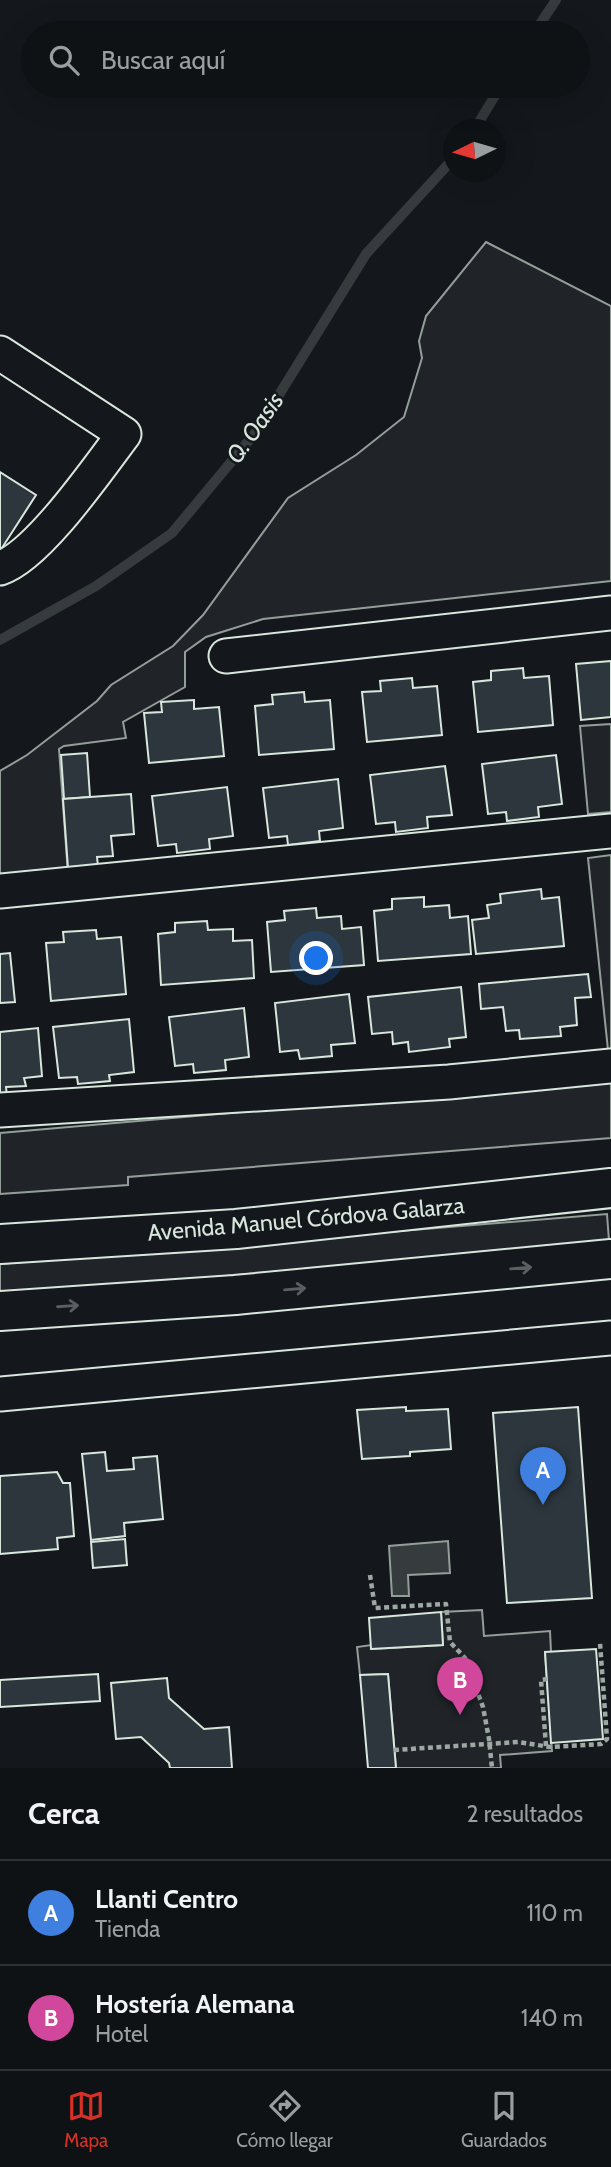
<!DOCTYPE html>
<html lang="es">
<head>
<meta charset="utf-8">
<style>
  body { margin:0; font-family:Cabin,sans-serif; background:#181b1e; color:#f1f3f6 }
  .compass { position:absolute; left:443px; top:119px; width:63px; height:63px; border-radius:50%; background:#0f1215; box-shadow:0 7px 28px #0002; rotate:265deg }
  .you { position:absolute; left:317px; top:959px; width:24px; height:24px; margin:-18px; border:5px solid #fff; border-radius:50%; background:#1a73e8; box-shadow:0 0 0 10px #1a73e833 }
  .badge { display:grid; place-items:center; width:46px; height:46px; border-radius:50%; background:#d93025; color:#fff; font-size:23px; font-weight:700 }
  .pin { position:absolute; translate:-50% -58px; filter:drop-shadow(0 2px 4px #0008) }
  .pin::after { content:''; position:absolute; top:37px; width:24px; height:21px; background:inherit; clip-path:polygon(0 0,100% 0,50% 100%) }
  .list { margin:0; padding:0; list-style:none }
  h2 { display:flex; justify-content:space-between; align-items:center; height:91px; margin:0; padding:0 28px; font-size:30px }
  h2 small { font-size:23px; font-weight:400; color:#9b9ea0 }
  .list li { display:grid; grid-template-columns:46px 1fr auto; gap:21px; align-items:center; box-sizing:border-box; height:105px; padding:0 28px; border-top:2px solid #2f3234 }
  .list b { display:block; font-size:26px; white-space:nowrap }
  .list p { margin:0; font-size:23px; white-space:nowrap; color:#9b9ea0 }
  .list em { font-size:23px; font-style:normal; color:#9b9ea0 }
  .icon { flex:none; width:38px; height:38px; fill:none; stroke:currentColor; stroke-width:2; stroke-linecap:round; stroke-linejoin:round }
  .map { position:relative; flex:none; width:611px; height:1768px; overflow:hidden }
  .search { position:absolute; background:#0f1215; box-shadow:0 7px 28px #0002; left:21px; right:21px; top:21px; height:77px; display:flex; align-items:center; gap:18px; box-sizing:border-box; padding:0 24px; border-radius:38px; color:#9b9ea0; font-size:26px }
  .sheet { height:301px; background:#0f1215 }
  nav { display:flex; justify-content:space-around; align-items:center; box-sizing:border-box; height:98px; border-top:2px solid #2f3234; background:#0f1215; font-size:19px; color:#9b9ea0 }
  nav a { display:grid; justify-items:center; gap:4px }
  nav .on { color:#d93025 }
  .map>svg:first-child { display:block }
  .green { fill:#202428; stroke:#939e99; stroke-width:2 }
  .water { fill:#363b3e; stroke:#939e99; stroke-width:2 }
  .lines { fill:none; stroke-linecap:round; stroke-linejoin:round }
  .stream { stroke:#363b3e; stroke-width:10 }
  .building { fill:#2c363c; stroke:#d8e6dc; stroke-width:2 }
  .street-casing { stroke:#d8e6dc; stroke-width:37 }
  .primary-casing { stroke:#d8e6dc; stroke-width:42 }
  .path { stroke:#9da8a2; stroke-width:4.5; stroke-dasharray:5 3.5; stroke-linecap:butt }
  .street { stroke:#14181c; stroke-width:33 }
  .primary { stroke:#14181c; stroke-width:38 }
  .oneway { stroke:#59605f }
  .labels { text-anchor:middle; stroke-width:5; stroke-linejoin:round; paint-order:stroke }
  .street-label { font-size:23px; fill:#d8e6dc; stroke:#14181c }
  .water-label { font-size:24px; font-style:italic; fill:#d8e6dc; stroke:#14181c }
</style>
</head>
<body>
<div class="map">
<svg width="611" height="1768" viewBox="0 0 611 1768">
  <rect width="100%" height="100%" fill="#14181c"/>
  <g class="green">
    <path d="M486,242L611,306V581L263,619L206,637L185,652V687L123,722L126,738L64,746L59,749L68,874L0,882V771L27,755L97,701L111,685L173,646L203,615L288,498L356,455L404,417L422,358L419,341L426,316Z"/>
    <path d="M611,724V812L588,814L580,726Z"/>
    <path d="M611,855V1050H608L588,858Z"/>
    <path d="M611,1076V1138L128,1177V1185L0,1194V1133L451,1094Z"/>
    <path d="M607,1214L609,1241L162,1282L0,1292V1264Z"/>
    <path d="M482,1610L484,1636L550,1631L551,1652L545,1653L552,1751L500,1755L501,1768H396L388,1674L360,1675L357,1647L371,1645L372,1649L443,1645L441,1612Z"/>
  </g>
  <path class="water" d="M448,1541L450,1573L408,1575L409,1596H392L389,1546Z"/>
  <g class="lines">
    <g class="stream">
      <path d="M534,33L556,0"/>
      <path d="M474,130L501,86"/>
      <path d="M0,640L96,586L172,533L256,432L366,254L454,158"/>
    </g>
  </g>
  <g class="building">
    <path d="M0,472L36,495L0,551Z"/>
    <path d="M611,661V717L581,720L576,664Z"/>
    <path d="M523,668L524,678L549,676L553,725L478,732L473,682L491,680V671Z"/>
    <path d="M412,678L413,688L437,686L442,735L367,742L362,692L381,691L380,681Z"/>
    <path d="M304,692L305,702L330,700L334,749L259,755L255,706L273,704L272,695Z"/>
    <path d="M194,700V709L219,707L224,756L149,763L144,713L162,712L161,702Z"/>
    <path d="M87,753L90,797L64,799L61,755Z"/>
    <path d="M556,755L562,804L538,807L539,817L507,821L506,812L488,814L482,764Z"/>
    <path d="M445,766L452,815L427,817L428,828L396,832L395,822L376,824L370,775Z"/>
    <path d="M338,779L343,828L319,831L320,841L288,845L287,836L269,838L263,788Z"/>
    <path d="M227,787L233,836L209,839L210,849L177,853L176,844L158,846L152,796Z"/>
    <path d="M131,794L134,834L111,836L113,856L97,857L98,866L68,868L63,799Z"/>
    <path d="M541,889L542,899L559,897L564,946L476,954L472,920L489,918L487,905L501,903L500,894Z"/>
    <path d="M424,897V907L449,905L450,918L468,916L471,954L378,961L374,911L392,909V899Z"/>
    <path d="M316,908L317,918L341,916L342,929L361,927L364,965L271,972L267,922L285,920L284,911Z"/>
    <path d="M207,921L208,930L233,929V941L252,940L254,978L161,985L158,934L175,932V923Z"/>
    <path d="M96,930L97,939L121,937L126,994L51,1001L46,943L64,942L63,932Z"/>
    <path d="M10,953L15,1002L0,1003V954Z"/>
    <path d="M588,974L591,997L575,998L577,1025L560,1027L561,1036L520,1039L519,1030L506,1031L503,1007L481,1009L479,984Z"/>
    <path d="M461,987L466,1037L449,1039L450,1047L409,1052L408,1042L393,1044L392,1032L372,1034L368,997Z"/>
    <path d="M349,994L355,1043L331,1045L332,1056L300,1059L298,1050L280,1052L275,1003Z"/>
    <path d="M244,1008L249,1057L225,1060L226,1070L194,1073L193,1064L175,1066L169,1017Z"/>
    <path d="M129,1019L134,1072L109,1075L110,1081L78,1084L77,1077L59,1078L53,1027Z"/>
    <path d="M38,1028L42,1076L24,1078L26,1086L6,1087L7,1096L0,1097V1032Z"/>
    <path d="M406,1407V1411L448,1409L451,1449L410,1452V1456L362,1459L357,1410Z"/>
    <path d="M578,1407L592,1598L507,1603L493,1413Z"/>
    <path d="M105,1452L107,1471L134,1469L133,1458L157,1456L163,1519L124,1523L125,1536L91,1540L82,1454Z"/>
    <path d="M57,1472L63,1483H70L74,1536L57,1538L58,1549L0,1554V1476Z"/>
    <path d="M125,1539L127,1565L93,1568L91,1542Z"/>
    <path d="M441,1612L443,1645L371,1649L369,1618Z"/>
    <path d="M596,1649L603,1739L551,1743L545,1652Z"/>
    <path d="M98,1674L100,1701L0,1707V1680Z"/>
    <path d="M388,1674L396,1768H368L360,1675Z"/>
    <path d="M167,1678L169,1698L204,1729L229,1727L232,1768H170L169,1763L141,1737L116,1739L111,1683Z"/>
  </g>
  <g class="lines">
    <defs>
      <g id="street">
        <path d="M0,353L124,434C99,467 38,556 0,568"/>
        <path d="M226,656L611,613"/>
        <path d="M0,891L611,831"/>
        <path d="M0,1110L449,1082L611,1066"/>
        <path d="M0,1394L611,1338"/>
      </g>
      <g id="primary">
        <path d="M0,1244L236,1229L611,1188"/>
        <path d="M0,1311L235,1295L611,1259"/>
      </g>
    </defs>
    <use href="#street" class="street-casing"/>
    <use href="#primary" class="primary-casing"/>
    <g class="path">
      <path d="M370,1575L375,1608L446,1604L450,1642L465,1658L483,1707L489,1739L492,1768"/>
      <path d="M546,1746L541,1680L547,1679"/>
      <path d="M394,1750L518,1742L550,1747L601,1744L607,1739L600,1643"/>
    </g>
    <use href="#street" class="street"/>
    <use href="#primary" class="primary"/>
  </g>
  <defs><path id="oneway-shaft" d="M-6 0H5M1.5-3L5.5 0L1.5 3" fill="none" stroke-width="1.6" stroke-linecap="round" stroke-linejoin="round" transform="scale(1.75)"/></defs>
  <g class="oneway">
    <use href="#oneway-shaft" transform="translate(521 1268) rotate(-5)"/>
    <use href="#oneway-shaft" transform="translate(295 1289) rotate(-5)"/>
    <use href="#oneway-shaft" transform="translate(68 1306) rotate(-4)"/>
  </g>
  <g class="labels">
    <g class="street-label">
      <text transform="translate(306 1219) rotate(-5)" y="8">Avenida Manuel Córdova Galarza</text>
    </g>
    <g class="water-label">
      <text transform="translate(255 428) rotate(-55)" y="8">Q. Oasis</text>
    </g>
  </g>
</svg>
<svg class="compass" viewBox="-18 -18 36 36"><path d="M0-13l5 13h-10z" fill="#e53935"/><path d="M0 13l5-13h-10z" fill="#9b9ea0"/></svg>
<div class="you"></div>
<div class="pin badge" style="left:543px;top:1505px;background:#3f7fe0">A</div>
<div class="pin badge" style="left:460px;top:1715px;background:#d1479c">B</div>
<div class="search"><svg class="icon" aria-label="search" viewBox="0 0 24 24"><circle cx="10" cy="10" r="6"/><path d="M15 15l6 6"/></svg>Buscar aquí</div>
</div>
<section class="sheet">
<h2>Cerca<small>2 resultados</small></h2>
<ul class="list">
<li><span class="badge" style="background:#3f7fe0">A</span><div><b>Llanti Centro</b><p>Tienda</p></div><em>110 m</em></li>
<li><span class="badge" style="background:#d1479c">B</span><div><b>Hostería Alemana</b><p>Hotel</p></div><em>140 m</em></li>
</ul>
</section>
<nav>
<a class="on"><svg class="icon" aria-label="map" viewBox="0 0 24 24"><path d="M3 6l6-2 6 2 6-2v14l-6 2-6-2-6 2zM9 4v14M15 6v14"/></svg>Mapa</a>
<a><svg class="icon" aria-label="directions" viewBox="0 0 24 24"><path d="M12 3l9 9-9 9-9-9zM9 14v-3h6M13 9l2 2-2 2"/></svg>Cómo llegar</a>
<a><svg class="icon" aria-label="saved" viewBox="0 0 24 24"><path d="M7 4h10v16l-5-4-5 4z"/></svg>Guardados</a>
</nav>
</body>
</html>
